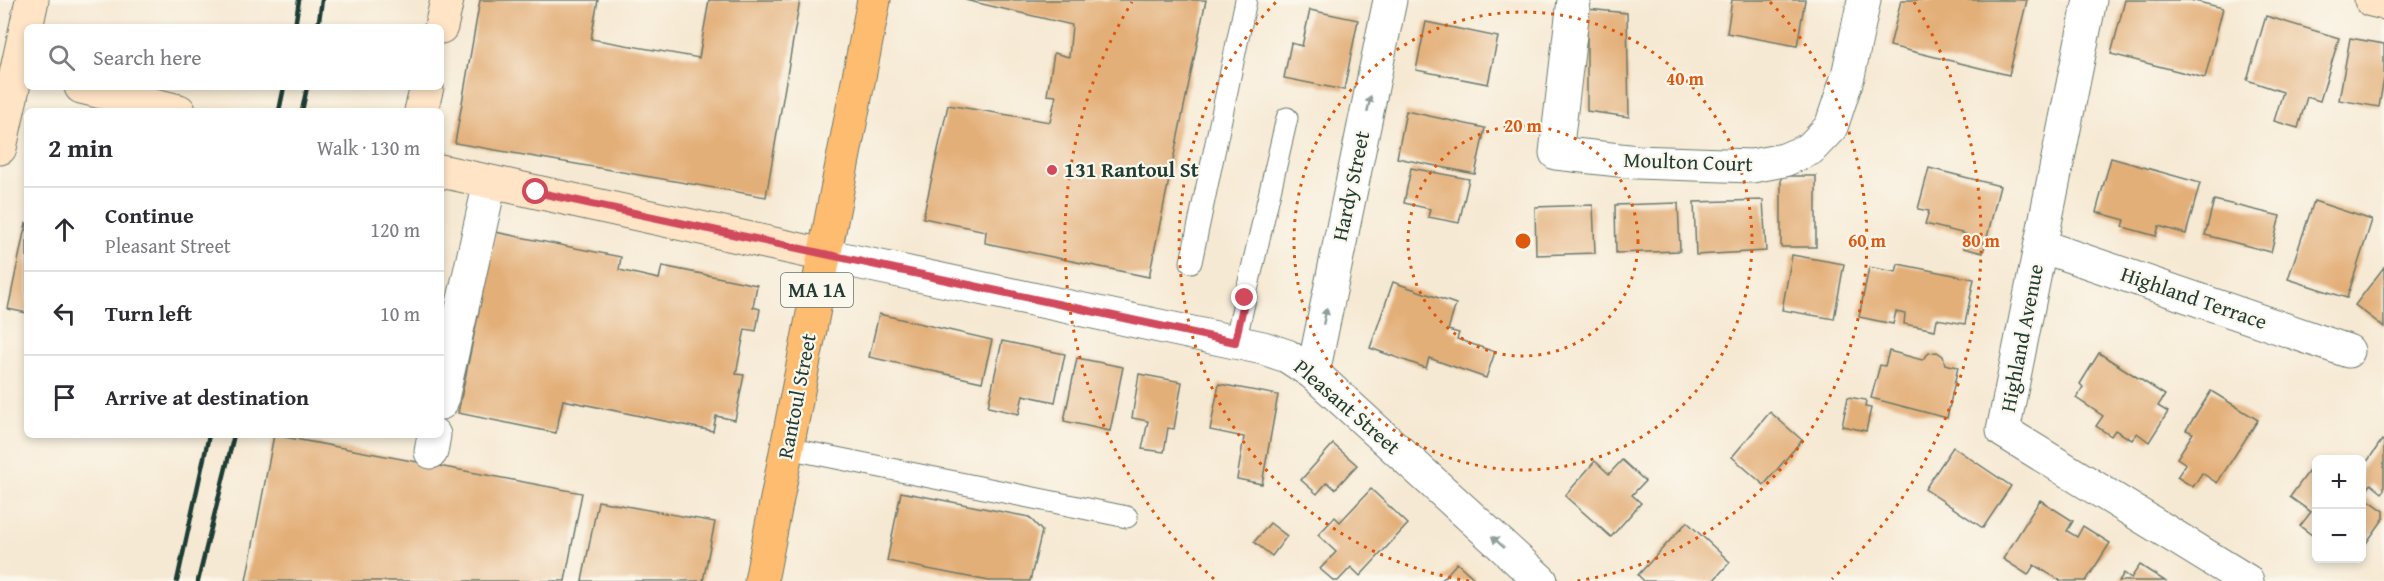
<!DOCTYPE html>
<html lang="en">
<head>
<meta charset="utf-8">
<style>
  body { margin:0; font-family:"Gentium Book Plus",serif; background:#f7f7f7; color:#2b2b33 }
  .controls { position:absolute; right:18px; bottom:18px; display:grid; overflow:hidden; border-radius:9px; box-shadow:0 3px 9px #0003 }
  .controls button { width:54px; height:54px; display:grid; place-items:center; padding:0; border:0; border-bottom:2px solid #e1e1e2; background:#fff; color:#2b2b33; font:30px sans-serif }
  .stop { position:absolute; width:18px; height:18px; margin:-14px; border:4px solid #d1495b; border-radius:50%; background:#fff }
  .stop.end { background:#d1495b; border-color:#fff; box-shadow:0 2px 6px #0008 }
  .list { margin:0; padding:0; list-style:none }
  h2 { display:flex; justify-content:space-between; align-items:center; height:78px; margin:0; padding:0 24px; font-size:26px }
  h2 small { font-size:20px; font-weight:400; color:#7c7c81 }
  .list li { display:grid; grid-template-columns:39px 1fr auto; gap:18px; align-items:center; box-sizing:border-box; height:84px; padding:0 24px; border-top:2px solid #e1e1e2 }
  .list b { display:block; font-size:22px; white-space:nowrap }
  .list p { margin:0; font-size:20px; white-space:nowrap; color:#7c7c81 }
  .list em { font-size:20px; font-style:normal; color:#7c7c81 }
  .icon { flex:none; width:33px; height:33px; fill:none; stroke:currentColor; stroke-width:2; stroke-linecap:round; stroke-linejoin:round }
  .map { position:relative; flex:none; width:2384px; height:581px; overflow:hidden }
  .search { position:absolute; background:#fff; box-shadow:0 3px 9px #0003; left:24px; top:24px; width:420px; height:66px; display:flex; align-items:center; gap:15px; box-sizing:border-box; padding:0 21px; border-radius:9px; color:#7c7c81; font-size:22px }
  .panel { position:absolute; background:#fff; box-shadow:0 3px 9px #0003; left:24px; top:108px; width:420px; height:330px; border-radius:9px }
  .map>svg:first-child { display:block }
  .building { fill:#e3af78 }
  .lines { fill:none; stroke-linecap:round; stroke-linejoin:round }
  .lane-casing { stroke:#6a796c; stroke-width:23 }
  .street-casing { stroke:#6a796c; stroke-width:35 }
  .secondary-casing { stroke:#6a796c; stroke-width:35 }
  .highway-casing { stroke:#6a796c; stroke-width:35 }
  .lane { stroke:#fff; stroke-width:21 }
  .street { stroke:#fff; stroke-width:33 }
  .secondary { stroke:#ffe4c6; stroke-width:33 }
  .highway { stroke:#febc70; stroke-width:33 }
  .rail { stroke:#1f3d34; stroke-width:4.5 }
  .oneway { fill:#8f9e9a }
  .route { stroke:#d1495b; stroke-width:8 }
  .ring { fill:none; stroke:#de580e; stroke-width:3; stroke-dasharray:3 6 }
  .poi-dot { fill:#d1495b; stroke:#fbf7ec; stroke-width:2 }
  .labels { text-anchor:middle; stroke-width:4.5; stroke-linejoin:round; paint-order:stroke }
  .shield { fill:#fbf7ec; stroke:#61756b; stroke-width:1.5 }
  .shield-label { font-size:20px; font-weight:bold; fill:#1f3d34 }
  .street-label { font-size:21px; fill:#1f3d34; stroke:#fbf7ec }
  .poi-label { font-size:21px; font-weight:bold; fill:#1f3d34; stroke:#fbf7ec; text-anchor:start }
  .centre { fill:#de580e; stroke:#fbf7ec; stroke-width:3 }
  .ring-label { font-size:18px; text-anchor:middle; font-weight:bold; fill:#de580e; stroke:#fbf7ec; stroke-width:4.5; stroke-linejoin:round; paint-order:stroke }
</style>
</head>
<body>
<div class="map">
<svg width="2384" height="581" viewBox="0 0 2384 581">
  <rect width="100%" height="100%" fill="#fbf7ec"/>
  <filter id="ink" filterUnits="userSpaceOnUse"><feTurbulence type="fractalNoise" baseFrequency=".0167" numOctaves="2"/><feDisplacementMap in="SourceGraphic" scale="12" xChannelSelector="R" yChannelSelector="G"/><feConvolveMatrix kernelMatrix="1 2 1 2 8 2 1 2 1" color-interpolation-filters="sRGB"/></filter>
  <filter id="wash" filterUnits="userSpaceOnUse"><feTurbulence type="fractalNoise" baseFrequency=".008" numOctaves="4" result="noise"/><feDisplacementMap in="SourceGraphic" scale="24" xChannelSelector="R" yChannelSelector="G"/><feGaussianBlur stdDeviation="1.35" result="paint"/><feColorMatrix in="noise" values="0 0 0 0 0 0 0 0 0 0 0 0 0 0 0 0 0 1.4 0 .05"/><feComposite in="paint" operator="in"/></filter>
  <g filter="url(#wash)">
    <rect width="100%" height="100%" fill="#f6e9d3"/>
    <g id="blocks">
      <g class="building">
        <path d="M480,0H598L591,39L699,58L709,0H800L766,197L455,143Z"/>
        <path d="M965,0H1206L1149,277L985,243L986,231L923,218L948,105L1050,122L1056,96L1047,95L1054,53L1069,57L1072,25Z"/>
        <path d="M1732,0H1805L1797,46L1727,33Z"/>
        <path d="M1901,0H2027L2009,75L1890,46Z"/>
        <path d="M2125,0H2190L2223,8L2205,78L2111,54Z"/>
        <path d="M1587,9L1627,13L1629,117L1587,111Z"/>
        <path d="M1310,10L1358,20L1344,90L1284,78L1291,43L1302,46Z"/>
        <path d="M2266,16L2339,38L2320,101L2307,97L2298,128L2274,121L2283,92L2247,80Z"/>
        <path d="M1426,22L1498,37L1488,84L1416,70Z"/>
        <path d="M2350,38L2384,44V78L2379,107L2339,100Z"/>
        <path d="M1406,111L1485,128L1475,174L1397,158Z"/>
        <path d="M2111,158L2200,183L2186,234L2159,226L2156,236L2123,227L2125,220L2096,212Z"/>
        <path d="M1411,168L1469,179L1459,223L1428,217L1430,209L1404,203Z"/>
        <path d="M1929,168L2000,186L1983,253L1963,248L1966,234L1925,224L1929,211L1918,209Z"/>
        <rect x="1781" y="176" width="35" height="71"/>
        <path d="M1763,200L1766,251L1696,255L1694,202Z"/>
        <path d="M2214,200L2280,216L2271,252L2205,235Z"/>
        <path d="M2314,201L2372,220L2347,298L2288,279Z"/>
        <path d="M1678,203L1680,251L1616,253L1615,205Z"/>
        <path d="M1593,205L1595,253L1536,255L1535,207Z"/>
        <path d="M26,223H27V313L8,309Z"/>
        <path d="M495,232L621,257L619,270L659,279L662,266L757,285L753,307L760,309L756,331L745,329L736,374L744,375L735,420L716,416L713,431L563,400L556,433L458,413Z"/>
        <path d="M1792,255L1844,264L1834,319L1782,310Z"/>
        <path d="M1898,264L1974,279L1965,324L1937,319L1935,330L1904,324L1905,314L1896,312L1893,324L1859,317L1869,267L1896,272Z"/>
        <path d="M2384,267V327L2355,305Z"/>
        <path d="M1393,282L1456,304L1448,330L1459,333L1457,339L1495,352L1486,378L1429,358L1426,368L1370,348Z"/>
        <path d="M879,314L992,340L982,382L869,357Z"/>
        <path d="M1002,341L1065,354L1055,402L1023,395L1019,414L988,407Z"/>
        <path d="M1889,351L1922,360L1929,353L1937,352L1943,356L1945,364L1958,367L1947,418L1871,398L1880,365L1885,366Z"/>
        <path d="M2099,353L2165,395L2158,406L2168,412L2149,442L2137,433L2132,440L2115,430L2111,436L2096,426L2103,416L2076,398L2083,387L2080,384Z"/>
        <path d="M1077,358L1123,367L1110,431L1064,421Z"/>
        <path d="M1139,374L1182,382L1174,429L1168,428L1164,452L1142,449L1148,421L1132,418Z"/>
        <path d="M1219,384L1278,395L1262,484L1237,479L1244,437L1210,430Z"/>
        <path d="M2211,391L2258,420L2217,483L2202,473L2193,487L2177,477L2186,464L2177,458L2193,433L2186,430Z"/>
        <path d="M1848,397L1866,400L1865,407L1871,408L1866,431L1842,426Z"/>
        <path d="M1770,412L1802,440L1764,485L1732,457Z"/>
        <path d="M274,435L582,493L565,581H246Z"/>
        <path d="M2382,440L2384,442V490L2382,493L2371,484L2363,496L2384,511V518L2362,549V469Z"/>
        <path d="M1333,444L1357,465L1335,489L1327,482L1317,494L1301,480Z"/>
        <path d="M1953,447L2011,486L1983,528L1925,489Z"/>
        <path d="M1622,460L1645,481L1632,495L1641,503L1611,537L1565,496L1595,461L1609,474Z"/>
        <path d="M2316,461V538L2300,526L2311,512L2290,497Z"/>
        <path d="M1371,489L1408,524L1360,576L1351,567L1338,581H1334L1320,569L1336,552L1318,535L1335,517L1340,522Z"/>
        <path d="M901,492L1029,517L1042,531L1030,581H989L887,561Z"/>
        <path d="M2040,500L2073,521L2067,531L2077,537L2083,526L2110,543L2086,581H2061L2034,565L2028,575L2003,559Z"/>
        <path d="M598,501L715,522L703,581H582Z"/>
        <path d="M1687,522L1730,562L1713,581H1644L1638,575Z"/>
        <path d="M1270,523L1287,536L1272,556L1254,542Z"/>
        <path d="M1457,563L1477,581H1441Z"/>
        <path d="M2140,565L2165,581H2119L2124,573L2131,578Z"/>
      </g>
    </g>
  </g>
  <g filter="url(#ink)">
    <use href="#blocks" fill-opacity="0" stroke="#6a796c" stroke-width="1.5"/>
    <g class="lines">
      <defs>
        <g id="lane">
          <path d="M1191,262L1246,0"/>
          <path d="M1235,342L1287,118"/>
          <path d="M787,448L1127,517"/>
        </g>
        <g id="street">
          <path d="M1574,0L1556,153L1637,162L1752,166L1784,160L1810,149L1831,127L1848,76L1864,0"/>
          <path d="M2090,0L2003,431L2247,581"/>
          <path d="M2041,246L2348,351"/>
          <path d="M824,255L1263,348L1287,356L1313,373L1541,581"/>
          <path d="M1313,373L1390,0"/>
          <path d="M441,403L490,182"/>
          <path d="M431,452L434,435"/>
        </g>
        <g id="secondary">
          <path d="M2371,0L2384,3"/>
          <path d="M441,27L447,0"/>
          <path d="M81,87L179,111"/>
          <path d="M421,111L427,87"/>
          <path d="M0,148L32,0"/>
          <path d="M441,171L824,255"/>
        </g>
        <path id="highway" d="M761,581L874,0"/>
      </defs>
      <use href="#lane" class="lane-casing"/>
      <use href="#street" class="street-casing"/>
      <use href="#secondary" class="secondary-casing"/>
      <use href="#highway" class="highway-casing"/>
      <use href="#lane" class="lane"/>
      <use href="#street" class="street"/>
      <use href="#secondary" class="secondary"/>
      <use href="#highway" class="highway"/>
      <g class="rail">
        <path d="M295,27L299,0"/>
        <path d="M318,27L322,0"/>
        <path d="M279,111L284,87"/>
        <path d="M302,111L307,87"/>
        <path d="M177,581L209,435"/>
        <path d="M198,581L234,435"/>
      </g>
    </g>
    <defs><path id="oneway-solid" d="M-6-.8H1V-3.2L6.5 0L1 3.2V.8H-6Z" transform="scale(1.5)"/></defs>
    <g class="oneway">
      <use href="#oneway-solid" transform="translate(1369 104) rotate(-78)"/>
      <use href="#oneway-solid" transform="translate(1325 316) rotate(-78)"/>
      <use href="#oneway-solid" transform="translate(1498 542) rotate(-138)"/>
    </g>
  </g>
  <g class="lines" filter="url(#ink)">
    <path class="route" d="M536,192L1235,342L1245,298"/>
  </g>
  <g class="ring">
    <circle cx="1523" cy="241" r="115"/>
    <circle cx="1523" cy="241" r="229"/>
    <path d="M1469 581A344 344 0 0 1 1276 2M1770 2A344 344 0 0 1 1577 581"/>
    <path d="M1214 579A458 458 0 0 1 1132 2M1914 2A458 458 0 0 1 1832 579"/>
  </g>
  <circle class="poi-dot" cx="1052" cy="170" r="6"/>
  <g class="labels">
    <rect class="shield" x="781" y="273" width="72" height="34" rx="4.5"/>
    <g class="shield-label">
      <text x="817" y="297">MA 1A</text>
    </g>
    <g class="street-label">
      <text transform="translate(1688 162) rotate(2)" y="7">Moulton Court</text>
      <text transform="translate(1351 186) rotate(-78)" y="7">Hardy Street</text>
      <text transform="translate(2194 298) rotate(19)" y="7">Highland Terrace</text>
      <text transform="translate(2022 338) rotate(-79)" y="7">Highland Avenue</text>
      <text transform="translate(797 396) rotate(-79)" y="7">Rantoul Street</text>
      <text transform="translate(1347 407) rotate(41)" y="7">Pleasant Street</text>
    </g>
    <g class="poi-label">
      <text x="1064" y="177">131 Rantoul St</text>
    </g>
  </g>
  <circle cx="1523" cy="241" r="9" class="centre"/>
  <g class="ring-label">
    <text x="1685" y="85">40 m</text>
    <text x="1523" y="132">20 m</text>
    <text x="1867" y="247">60 m</text>
    <text x="1981" y="247">80 m</text>
  </g>
</svg>
<div class="controls">
<button>+</button>
<button>−</button>
</div>
<div class="stop" style="left:536px;top:192px"></div>
<div class="stop end" style="left:1245px;top:298px"></div>
<div class="search"><svg class="icon" aria-label="search" viewBox="0 0 24 24"><circle cx="10" cy="10" r="6"/><path d="M15 15l6 6"/></svg>Search here</div>
<section class="panel">
<h2>2 min<small>Walk · 130 m</small></h2>
<ul class="list">
<li><svg class="icon" aria-label="ahead" viewBox="0 0 24 24"><path d="M12 20V5M6 11l6-6 6 6"/></svg><div><b>Continue</b><p>Pleasant Street</p></div><em>120 m</em></li>
<li><svg class="icon" aria-label="left" viewBox="0 0 24 24"><path d="M17 20v-9H6M10 6l-5 5 5 5"/></svg><div><b>Turn left</b></div><em>10 m</em></li>
<li><svg class="icon" aria-label="arrive" viewBox="0 0 24 24"><path d="M6 21V4h12l-3 4 3 4H6"/></svg><div><b>Arrive at destination</b></div></li>
</ul>
</section>
</div>
</body>
</html>
